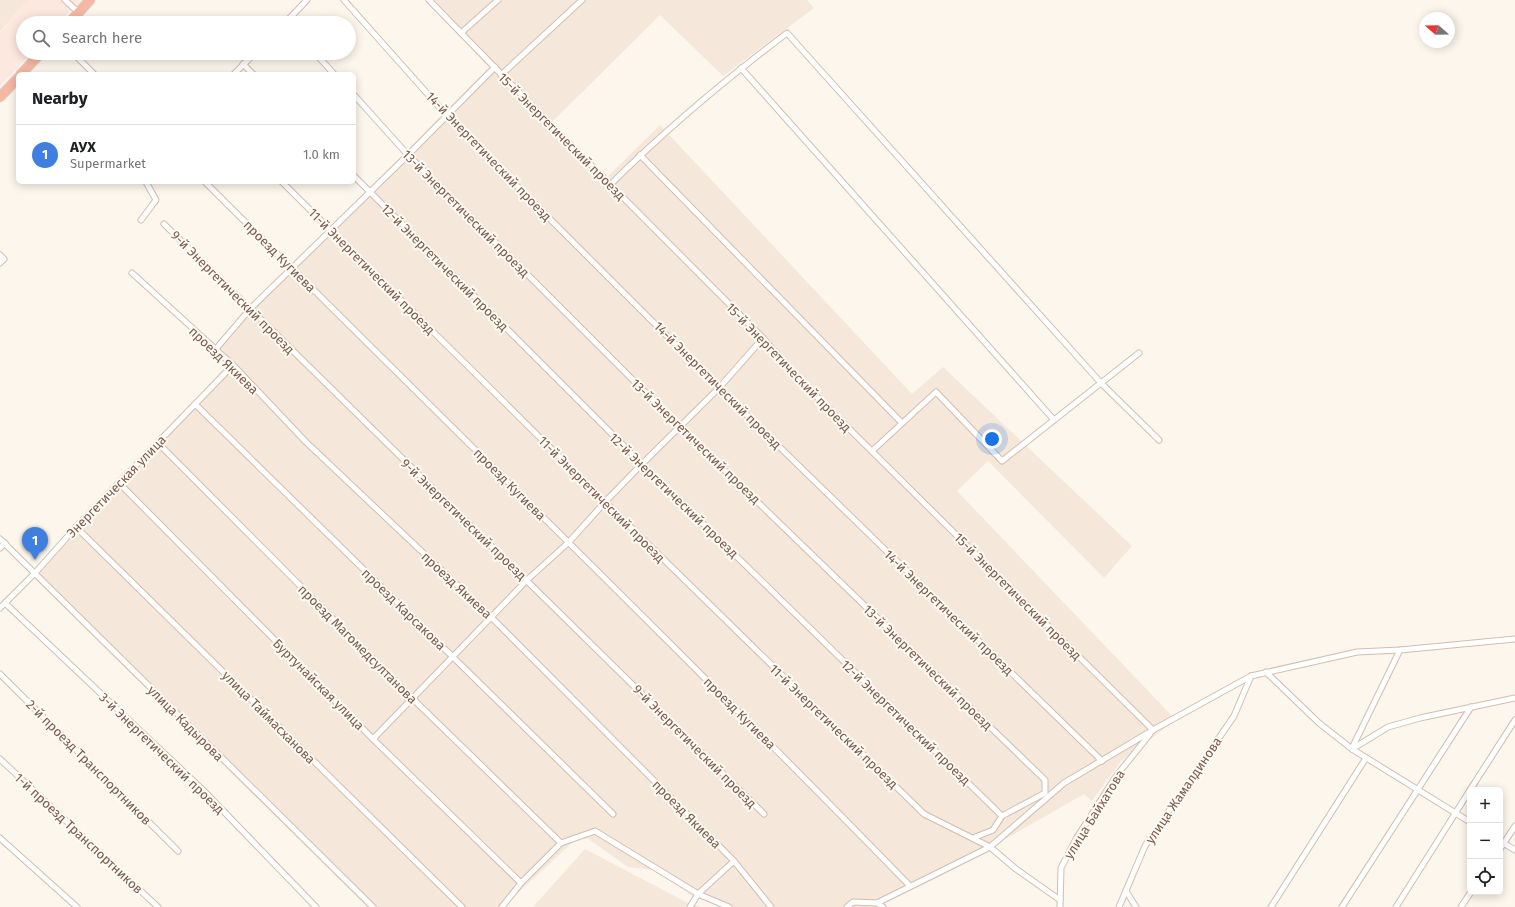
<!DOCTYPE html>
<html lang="en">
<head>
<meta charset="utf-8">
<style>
  body { margin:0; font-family:"Fira Sans",sans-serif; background:#f2f2f2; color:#202124 }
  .controls { position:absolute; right:12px; bottom:12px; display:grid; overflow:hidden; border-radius:6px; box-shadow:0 2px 10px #0003 }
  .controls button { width:36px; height:36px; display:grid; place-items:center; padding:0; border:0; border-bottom:1px solid #e0e0e0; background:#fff; color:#202124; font:20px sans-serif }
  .compass { position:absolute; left:1419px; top:12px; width:36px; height:36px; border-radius:50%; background:#fff; box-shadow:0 2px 10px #0003; rotate:290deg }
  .you { position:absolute; left:992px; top:439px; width:14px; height:14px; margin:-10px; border:3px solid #fff; border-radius:50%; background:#1a73e8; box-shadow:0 0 0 6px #1a73e833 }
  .badge { display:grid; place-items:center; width:26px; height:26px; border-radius:50%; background:#e76f51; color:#fff; font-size:13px; font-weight:700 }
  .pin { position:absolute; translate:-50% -33px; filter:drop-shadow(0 1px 2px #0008) }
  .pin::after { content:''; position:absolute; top:21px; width:14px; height:12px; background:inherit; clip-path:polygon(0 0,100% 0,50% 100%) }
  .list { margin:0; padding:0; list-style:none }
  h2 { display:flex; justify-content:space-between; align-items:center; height:52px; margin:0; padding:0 16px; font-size:17px }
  h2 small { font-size:13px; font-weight:400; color:#757577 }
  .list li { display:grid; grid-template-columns:26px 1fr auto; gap:12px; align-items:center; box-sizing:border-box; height:60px; padding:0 16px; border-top:1px solid #e0e0e0 }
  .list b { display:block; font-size:15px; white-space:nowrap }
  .list p { margin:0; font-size:13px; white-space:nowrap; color:#757577 }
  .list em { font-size:13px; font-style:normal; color:#757577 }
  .icon { flex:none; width:22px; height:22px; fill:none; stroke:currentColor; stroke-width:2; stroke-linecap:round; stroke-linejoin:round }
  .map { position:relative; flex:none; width:1515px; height:907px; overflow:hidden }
  .search { position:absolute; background:#fff; box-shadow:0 2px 10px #0003; left:16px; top:16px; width:340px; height:44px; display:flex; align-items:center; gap:10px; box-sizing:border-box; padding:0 14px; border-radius:22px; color:#757577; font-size:15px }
  .panel { position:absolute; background:#fff; box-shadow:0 2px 10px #0003; left:16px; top:72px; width:340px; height:112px; border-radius:6px }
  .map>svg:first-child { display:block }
  .residential { fill:#f5e8da }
  .commercial { fill:#fde8e0 }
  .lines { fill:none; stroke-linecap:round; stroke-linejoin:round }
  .street-casing { stroke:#d1beb0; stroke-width:7 }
  .highway-casing { stroke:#dad1cd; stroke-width:11 }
  .street { stroke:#fff; stroke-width:5 }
  .highway { stroke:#f7b7a3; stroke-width:9 }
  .labels { text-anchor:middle; stroke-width:4; stroke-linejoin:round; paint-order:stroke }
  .street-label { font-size:13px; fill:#7a5c4d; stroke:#fffaf3 }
</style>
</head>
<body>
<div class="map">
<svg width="1515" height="907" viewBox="0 0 1515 907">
  <rect width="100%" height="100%" fill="#fdf6ec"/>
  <g class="residential">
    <path d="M0,0H28L0,32Z"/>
    <path d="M425,0H807L814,8L723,76L660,15L547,127L602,182L660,125L912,394L943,367L1132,546L1104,578L988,461L957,491L1176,720L1121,761L1092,801L1084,794L939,877L875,907H721L691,895L665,871L628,867L587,838L574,841L503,907H367L30,574L227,366L211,350L489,67Z"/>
    <path d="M585,849L686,902L701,907H533Z"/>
  </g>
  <path class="commercial" d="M28,0H81L59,23H23V53H31L0,86V33Z"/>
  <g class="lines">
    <defs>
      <g id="street">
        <path d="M65,0L78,12"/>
        <path d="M344,0L449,118L719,388L1102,761"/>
        <path d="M429,0L543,117L763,338L800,380L1153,730"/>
        <path d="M285,23L307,0"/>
        <path d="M461,33L498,0"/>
        <path d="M73,53L94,74"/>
        <path d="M315,53L334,74"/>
        <path d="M243,64L253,74"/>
        <path d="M741,68L1054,420"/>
        <path d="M234,74L255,53"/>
        <path d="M501,75L582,0"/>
        <path d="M354,95L408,155L679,426L1045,780V793L1002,816L993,830L973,838"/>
        <path d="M640,155L902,423"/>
        <path d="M354,176L642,464L1002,816"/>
        <path d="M205,182C440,416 678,648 910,886"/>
        <path d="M282,182L605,502L924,814L990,847L1016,869L1060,900"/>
        <path d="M610,185C665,130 725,80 787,33L1101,383L1159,440"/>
        <path d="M141,220L156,200L146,182"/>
        <path d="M164,224L764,814"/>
        <path d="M0,255L4,259L0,263"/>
        <path d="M132,273L233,365L306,442L491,617L734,861L771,907"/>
        <path d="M215,350L250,309L408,155L495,67"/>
        <path d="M196,405L613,814"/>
        <path d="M158,443L412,698L561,843"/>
        <path d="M872,451L936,392L1002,461L1139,353"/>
        <path d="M119,483L373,739L521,883"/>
        <path d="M76,527L462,907"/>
        <path d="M0,539L373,907"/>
        <path d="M0,548L5,543"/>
        <path d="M5,603L204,791L316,907"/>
        <path d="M0,608L35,573L76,527L233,365"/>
        <path d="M1266,672L1319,723L1352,749L1470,822"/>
        <path d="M0,674L178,851"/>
        <path d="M373,739L527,580L569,542L605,502L642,464L719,388L763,338"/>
        <path d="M1352,748L1400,650"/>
        <path d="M1352,749L1388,727L1420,718L1515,698"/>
        <path d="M0,759L158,907"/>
        <path d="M1470,790L1515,720"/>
        <path d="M0,838L77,907"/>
        <path d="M1500,841L1515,850"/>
        <path d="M1500,849L1515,826"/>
        <path d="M1126,891L1136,907"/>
        <path d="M877,903L990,847L1064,783L1153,730L1251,676L1357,652L1400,650L1515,639"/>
        <path d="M502,907L521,883L561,843L595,831L698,894L729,907"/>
        <path d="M690,907L698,894L734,861"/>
        <path d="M847,907L853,902L877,903L883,907"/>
        <path d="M1060,907L1061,868L1076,839L1117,775L1150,734"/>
        <path d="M1119,907L1145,846L1234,716L1251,676"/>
        <path d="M1271,907L1366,758"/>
        <path d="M1342,907L1471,707"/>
        <path d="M1396,907L1470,790"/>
        <path d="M1461,907L1471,892"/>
      </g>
      <g id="highway">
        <path d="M69,23L90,0"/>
        <path d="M21,74L41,53"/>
        <path d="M0,97L18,78"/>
      </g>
    </defs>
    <use href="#street" class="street-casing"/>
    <use href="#highway" class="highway-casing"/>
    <use href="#street" class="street"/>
    <use href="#highway" class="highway"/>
  </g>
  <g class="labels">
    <g class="street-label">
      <text transform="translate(562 136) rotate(45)" y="5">15-й Энергетический проезд</text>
      <text transform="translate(489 156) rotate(46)" y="5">14-й Энергетический проезд</text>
      <text transform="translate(466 213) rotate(45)" y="5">13-й Энергетический проезд</text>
      <text transform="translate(280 256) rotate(45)" y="5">проезд Кугиева</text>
      <text transform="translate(445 267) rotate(45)" y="5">12-й Энергетический проезд</text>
      <text transform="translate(372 271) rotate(45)" y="5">11-й Энергетический проезд</text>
      <text transform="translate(233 292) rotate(45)" y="5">9-й Энергетический проезд</text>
      <text transform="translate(224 360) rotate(44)" y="5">проезд Якиева</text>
      <text transform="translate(789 367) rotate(46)" y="5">15-й Энергетический проезд</text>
      <text transform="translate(718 385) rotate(45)" y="5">14-й Энергетический проезд</text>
      <text transform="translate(696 441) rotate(44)" y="5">13-й Энергетический проезд</text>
      <text transform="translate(510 484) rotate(45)" y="5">проезд Кугиева</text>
      <text transform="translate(116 486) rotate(-46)" y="5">Энергетическая улица</text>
      <text transform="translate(674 495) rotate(44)" y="5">12-й Энергетический проезд</text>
      <text transform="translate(602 499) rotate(45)" y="5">11-й Энергетический проезд</text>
      <text transform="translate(464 519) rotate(44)" y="5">9-й Энергетический проезд</text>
      <text transform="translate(457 585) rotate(43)" y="5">проезд Якиева</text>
      <text transform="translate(1018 596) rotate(45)" y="5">15-й Энергетический проезд</text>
      <text transform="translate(404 609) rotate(44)" y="5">проезд Карсакова</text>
      <text transform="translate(949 612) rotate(44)" y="5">14-й Энергетический проезд</text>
      <text transform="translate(358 644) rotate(45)" y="5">проезд Магомедсултанова</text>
      <text transform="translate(928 667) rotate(44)" y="5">13-й Энергетический проезд</text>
      <text transform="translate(319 684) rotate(45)" y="5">Буртунайская улица</text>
      <text transform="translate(740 713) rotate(45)" y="5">проезд Кугиева</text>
      <text transform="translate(269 717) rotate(45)" y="5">улица Таймасханова</text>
      <text transform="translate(906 722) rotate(44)" y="5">12-й Энергетический проезд</text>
      <text transform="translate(186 723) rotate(45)" y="5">улица Кадырова</text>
      <text transform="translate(834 726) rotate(44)" y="5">11-й Энергетический проезд</text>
      <text transform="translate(695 746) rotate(45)" y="5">9-й Энергетический проезд</text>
      <text transform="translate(162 753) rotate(44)" y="5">3-й Энергетический проезд</text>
      <text transform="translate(89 762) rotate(45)" y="5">2-й проезд Транспортников</text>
      <text transform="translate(1183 790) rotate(-56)" y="5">улица Жамалдинова</text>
      <text transform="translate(687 814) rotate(45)" y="5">проезд Якиева</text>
      <text transform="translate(1094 814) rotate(-58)" y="5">улица Байхатова</text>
      <text transform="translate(79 833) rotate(43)" y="5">1-й проезд Транспортников</text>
    </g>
  </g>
</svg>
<div class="controls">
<button>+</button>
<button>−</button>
<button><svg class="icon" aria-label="locate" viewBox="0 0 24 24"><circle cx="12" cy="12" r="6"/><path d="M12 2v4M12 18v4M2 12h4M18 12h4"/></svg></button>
</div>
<svg class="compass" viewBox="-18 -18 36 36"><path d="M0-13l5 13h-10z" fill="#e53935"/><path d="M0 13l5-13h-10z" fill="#757577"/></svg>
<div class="you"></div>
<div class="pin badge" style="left:35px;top:560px;background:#3f7fe0">1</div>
<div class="search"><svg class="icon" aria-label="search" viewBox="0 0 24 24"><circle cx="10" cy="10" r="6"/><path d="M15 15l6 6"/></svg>Search here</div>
<section class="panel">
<h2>Nearby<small></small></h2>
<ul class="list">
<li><span class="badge" style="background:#3f7fe0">1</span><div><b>АУХ</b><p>Supermarket</p></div><em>1.0 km</em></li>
</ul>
</section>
</div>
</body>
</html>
